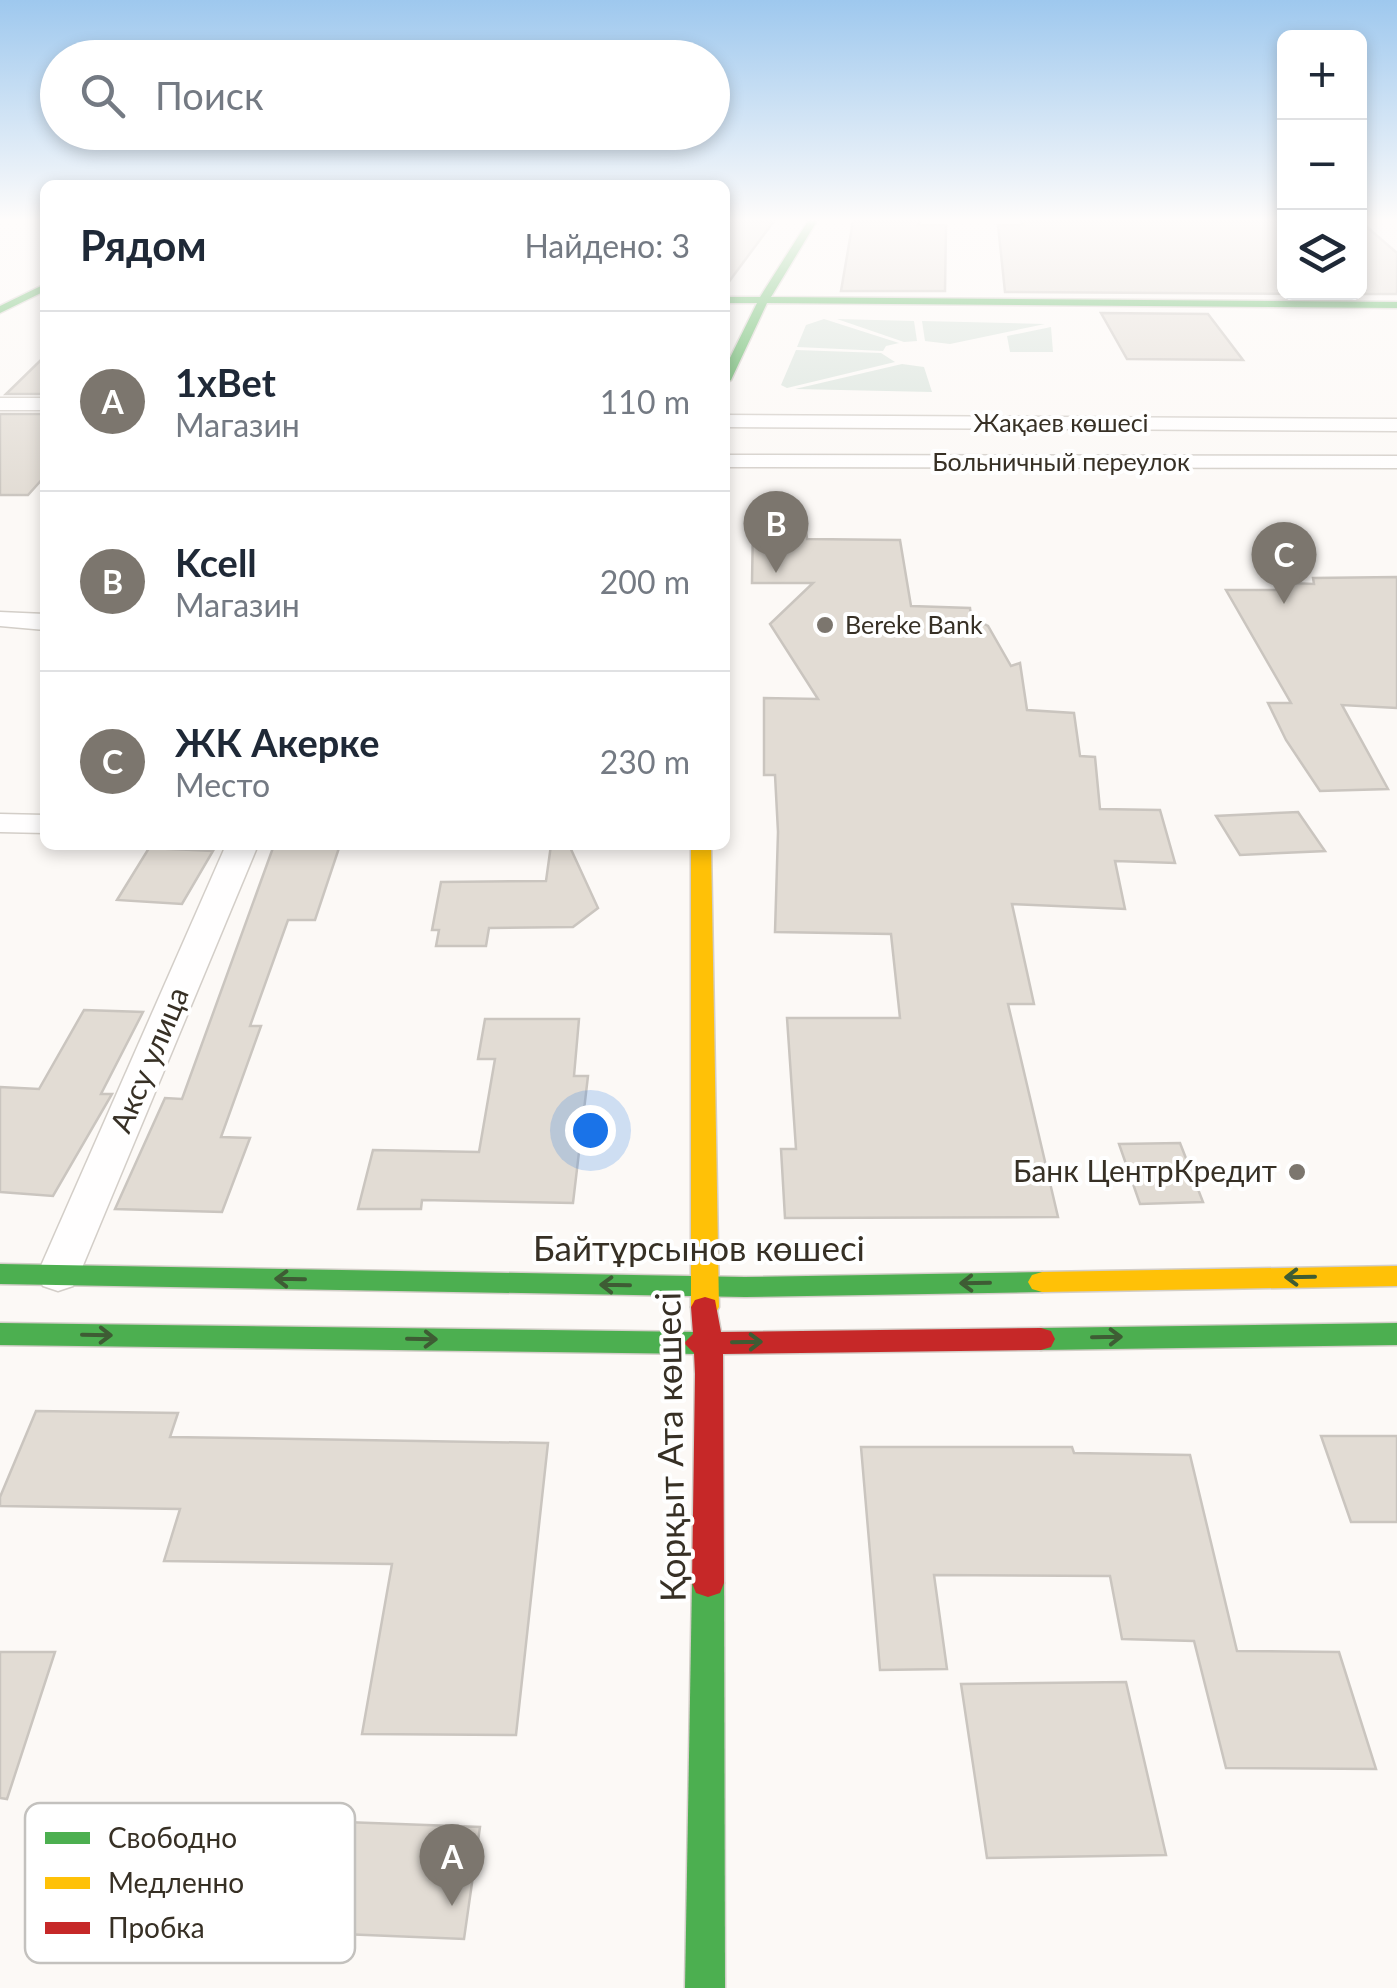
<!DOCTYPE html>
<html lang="ru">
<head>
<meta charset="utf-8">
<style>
  body { margin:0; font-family:Lato,sans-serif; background:#f2f2f3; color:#1f2937 }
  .controls { position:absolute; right:30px; top:30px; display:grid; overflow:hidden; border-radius:15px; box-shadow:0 5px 15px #0003 }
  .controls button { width:90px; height:90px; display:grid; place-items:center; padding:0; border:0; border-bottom:2px solid #e0e1e3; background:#fff; color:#1f2937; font:50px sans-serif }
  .you { position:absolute; left:590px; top:1130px; width:35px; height:35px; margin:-25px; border:8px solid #fff; border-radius:50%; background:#1a73e8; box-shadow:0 0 0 15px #1a73e833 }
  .badge { display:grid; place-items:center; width:65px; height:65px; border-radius:50%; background:#7c766e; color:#fff; font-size:32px; font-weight:700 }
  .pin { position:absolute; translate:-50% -82px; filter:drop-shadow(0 2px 5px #0008) }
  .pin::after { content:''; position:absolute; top:52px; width:35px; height:30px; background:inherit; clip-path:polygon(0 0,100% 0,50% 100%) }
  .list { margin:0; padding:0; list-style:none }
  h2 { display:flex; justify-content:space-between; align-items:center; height:130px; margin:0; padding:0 40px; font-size:42px }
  h2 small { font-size:32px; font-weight:400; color:#747a83 }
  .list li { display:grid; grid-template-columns:65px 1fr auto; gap:30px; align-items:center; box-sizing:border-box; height:180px; padding:0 40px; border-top:2px solid #e0e1e3 }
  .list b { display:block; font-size:38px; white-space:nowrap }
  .list p { margin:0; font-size:32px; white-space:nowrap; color:#747a83 }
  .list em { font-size:32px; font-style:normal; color:#747a83 }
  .icon { flex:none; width:55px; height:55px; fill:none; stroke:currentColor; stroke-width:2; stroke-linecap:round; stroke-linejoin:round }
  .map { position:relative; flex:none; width:1397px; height:1988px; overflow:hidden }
  .search { position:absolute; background:#fff; box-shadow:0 5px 15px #0003; left:40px; top:40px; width:690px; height:110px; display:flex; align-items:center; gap:25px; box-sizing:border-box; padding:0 35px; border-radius:55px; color:#747a83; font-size:38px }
  .panel { position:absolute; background:#fff; box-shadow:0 5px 15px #0003; left:40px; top:180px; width:690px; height:670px; border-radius:15px }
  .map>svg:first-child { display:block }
  .green { fill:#d8e3db }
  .building { fill:#e2dcd4; stroke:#cac5bf; stroke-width:2.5 }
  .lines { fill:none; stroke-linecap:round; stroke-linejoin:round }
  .street-casing { stroke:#d3cec8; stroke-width:3 }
  .fast-casing { stroke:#d3cec8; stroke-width:3 }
  .slow-casing { stroke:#d3cec8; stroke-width:3 }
  .jam-casing { stroke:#d3cec8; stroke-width:3 }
  .street { fill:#fffefe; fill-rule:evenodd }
  .fast { fill:#4caf50; fill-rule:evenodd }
  .slow { fill:#ffc107; fill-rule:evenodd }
  .jam { fill:#c62828; fill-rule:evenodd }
  .oneway { stroke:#3e5c34 }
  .poi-dot { fill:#7c766e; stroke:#fff; stroke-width:4 }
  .labels { text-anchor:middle; stroke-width:8; stroke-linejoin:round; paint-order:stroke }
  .far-street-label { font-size:25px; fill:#373025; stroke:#fff }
  .far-poi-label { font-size:25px; fill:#373025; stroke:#fff; text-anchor:start }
  .street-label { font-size:30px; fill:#373025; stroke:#fff }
  .poi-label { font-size:30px; fill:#373025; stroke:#fff; text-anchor:end }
  .near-street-label { font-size:35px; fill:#373025; stroke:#fff }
  .key { fill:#fff; stroke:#c3c1be; stroke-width:2.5 }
  .key-label { font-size:28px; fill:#373025 }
</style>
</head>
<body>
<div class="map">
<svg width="1397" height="1988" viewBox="0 0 1397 1988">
  <rect width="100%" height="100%" fill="#fcf9f6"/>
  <g class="green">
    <path d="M824,319L899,343L886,346L883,351L797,347L806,325Z"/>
    <path d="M837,319L914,321L917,341L904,342Z"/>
    <path d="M922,321L1045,324L950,344L925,341Z"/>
    <path d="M1051,327L1053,352H1010L1007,336Z"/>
    <path d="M796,350L881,353L895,362L787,388L781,385Z"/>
    <path d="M902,364L924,367L932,392L795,389Z"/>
  </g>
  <g class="building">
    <path d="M725,221H774L725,287Z"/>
    <path d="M853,221H920L918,225H946L945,291H841Z"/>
    <path d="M1021,221H1284V292L1327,294L1005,292L998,225H1024Z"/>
    <path d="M1360,221L1397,253V294H1360Z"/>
    <path d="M1101,313L1208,314L1243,360L1127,359Z"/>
    <path d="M45,356V394H6Z"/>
    <path d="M0,414H45V476L28,495H0Z"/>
    <path d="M753,522H805L807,539L900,540L911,606L970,608L971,617L988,626L1011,666L1020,663L1027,710L1074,713L1080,756L1095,757L1100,809L1160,810L1175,863L1115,861L1125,909L1012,904L1034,1004H1008L1058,1217L785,1218L781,1149H796L787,1018H900L891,934L775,932L778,832L775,775H764V698L818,699L770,624L813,583H752Z"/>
    <path d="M1397,577V708L1342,705L1388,789L1320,791L1286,740L1268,703H1291L1226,590H1290L1289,583L1314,584L1313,578Z"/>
    <path d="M1298,812L1325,851L1240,855L1216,816Z"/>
    <path d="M274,845H340L315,920H288L250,1026H261L221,1137L250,1138L222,1212L115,1209L165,1098L182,1099Z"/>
    <path d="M551,845H569L598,908L573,927L489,928L486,946H436L439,930H432L441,882L546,881Z"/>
    <path d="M149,848L213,851L182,904L117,900Z"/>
    <path d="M84,1010L143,1012L101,1094H112L53,1196L0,1192V1087L39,1089Z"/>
    <path d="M485,1019H579L574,1076H588L573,1203L422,1200L421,1209H358L373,1150L479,1152L495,1059H478Z"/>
    <path d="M1180,1143L1203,1202L1140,1204L1119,1144Z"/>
    <path d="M36,1411L178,1413L170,1437L548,1443L516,1735L362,1734L392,1564L164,1561L180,1509L0,1506V1497Z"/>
    <path d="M1321,1436H1397V1522H1351Z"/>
    <path d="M861,1447H1072L1074,1453L1190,1455L1237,1651L1339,1652L1376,1769L1226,1768L1194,1641L1122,1639L1110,1576L934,1575L947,1669L880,1670Z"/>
    <path d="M0,1652H55L7,1799L0,1798Z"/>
    <path d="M1126,1682L1166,1855L987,1858L961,1684Z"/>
    <path d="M317,1821L480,1827L464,1939L293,1932Z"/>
  </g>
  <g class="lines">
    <defs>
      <g id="street">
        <rect x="0" y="398" width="45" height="12"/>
        <path d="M725,415L1397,419V431L725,427Z"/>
        <path d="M725,455L1397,456V468L725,467Z"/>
        <path d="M0,612L45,614V630L0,626Z"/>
        <path d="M0,814L45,815V833L0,832Z"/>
        <path d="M226,845H258L79,1275L73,1286L58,1291L43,1286L37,1275Z"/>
      </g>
      <g id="fast">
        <path d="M808,221H817L771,297L1397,302V308L767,303L731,380L725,384V368L757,303H725V297H760Z"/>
        <path d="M45,284V291L0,313V306Z"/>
        <path d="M0,1264L745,1277L1042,1272L1052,1275L1056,1282L1052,1289L1042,1292L745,1297L0,1284Z"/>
        <path d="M0,1323L698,1332L708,1335L712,1343L708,1351L698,1354L0,1345Z"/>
        <path d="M1397,1323V1345L1041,1350L1031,1347L1027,1339L1031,1331L1041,1328Z"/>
        <path d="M708,1569L720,1573L724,1583L725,1988H685L692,1583L696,1573Z"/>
      </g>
      <g id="slow">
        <path d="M691,845H711L719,1307L715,1314L705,1317L695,1314L691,1307Z"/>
        <path d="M1397,1266V1286L1042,1292L1032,1289L1028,1282L1032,1275L1042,1272Z"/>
      </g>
      <path id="jam" d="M705,1297L715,1300L721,1332L1041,1328L1051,1331L1055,1339L1051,1347L1041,1350L723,1354L724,1583L720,1593L708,1597L696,1593L692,1583L695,1374L694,1353L684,1343L693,1334L691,1307L695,1300Z"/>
    </defs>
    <use href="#street" class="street-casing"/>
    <use href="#fast" class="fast-casing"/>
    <use href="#slow" class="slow-casing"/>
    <use href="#jam" class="jam-casing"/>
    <use href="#street" class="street"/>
    <use href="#fast" class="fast"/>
    <use href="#slow" class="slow"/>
    <use href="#jam" class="jam"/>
  </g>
  <defs><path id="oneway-shaft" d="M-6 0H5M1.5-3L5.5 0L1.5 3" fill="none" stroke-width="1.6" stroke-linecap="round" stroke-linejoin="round" transform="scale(2.5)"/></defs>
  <g class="oneway">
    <use href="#oneway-shaft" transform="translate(1300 1277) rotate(179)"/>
    <use href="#oneway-shaft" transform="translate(290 1279) rotate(-179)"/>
    <use href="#oneway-shaft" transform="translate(975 1283) rotate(179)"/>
    <use href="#oneway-shaft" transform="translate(615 1285) rotate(-179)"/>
    <use href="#oneway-shaft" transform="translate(97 1335) rotate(1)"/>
    <use href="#oneway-shaft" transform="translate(1107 1337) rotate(-1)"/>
    <use href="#oneway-shaft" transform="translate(422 1339) rotate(1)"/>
    <use href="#oneway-shaft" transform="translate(747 1342) rotate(-1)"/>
  </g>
  <linearGradient id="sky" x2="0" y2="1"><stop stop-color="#9ec8ee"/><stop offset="0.44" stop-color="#fefcfb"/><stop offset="1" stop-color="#fefcfb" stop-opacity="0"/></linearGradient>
  <rect width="1397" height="499" fill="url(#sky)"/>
  <g class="poi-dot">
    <circle cx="825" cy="625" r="10"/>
    <circle cx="1297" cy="1172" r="10"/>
  </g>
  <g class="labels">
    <g class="far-street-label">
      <text x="1061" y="432">Жақаев көшесі</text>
      <text x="1061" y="471">Больничный переулок</text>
    </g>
    <g class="far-poi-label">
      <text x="845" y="634">Bereke Bank</text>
    </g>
    <g class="street-label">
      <text transform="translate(150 1060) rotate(-67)" y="10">Аксу улица</text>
    </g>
    <g class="poi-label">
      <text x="1277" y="1182">Банк ЦентрКредит</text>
    </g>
    <g class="near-street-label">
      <text x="699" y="1261">Байтұрсынов көшесі</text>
      <text transform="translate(671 1447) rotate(-91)" y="12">Қорқыт Ата көшесі</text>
    </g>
  </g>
  <rect x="25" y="1803" width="330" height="160" rx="15" class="key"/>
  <rect x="45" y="1832" width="45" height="12" fill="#4caf50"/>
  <rect x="45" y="1877" width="45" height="12" fill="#ffc107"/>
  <rect x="45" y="1922" width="45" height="12" fill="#c62828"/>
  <g class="key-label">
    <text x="108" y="1848">Свободно</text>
    <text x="108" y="1893">Медленно</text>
    <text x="108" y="1938">Пробка</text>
  </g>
</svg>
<div class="controls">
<button>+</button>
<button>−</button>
<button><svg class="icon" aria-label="layers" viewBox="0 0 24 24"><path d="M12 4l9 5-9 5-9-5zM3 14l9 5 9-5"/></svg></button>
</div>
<div class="you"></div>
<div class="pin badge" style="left:452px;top:1906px">A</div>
<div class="pin badge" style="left:776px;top:573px">B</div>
<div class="pin badge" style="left:1284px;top:604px">C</div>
<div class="search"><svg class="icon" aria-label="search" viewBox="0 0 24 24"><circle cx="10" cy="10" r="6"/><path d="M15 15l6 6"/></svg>Поиск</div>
<section class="panel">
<h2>Рядом<small>Найдено: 3</small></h2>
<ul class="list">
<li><span class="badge">A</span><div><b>1xBet</b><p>Магазин</p></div><em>110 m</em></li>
<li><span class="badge">B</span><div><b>Kcell</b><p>Магазин</p></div><em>200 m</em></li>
<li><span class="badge">C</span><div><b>ЖК Акерке</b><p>Место</p></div><em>230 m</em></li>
</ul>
</section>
</div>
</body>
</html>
